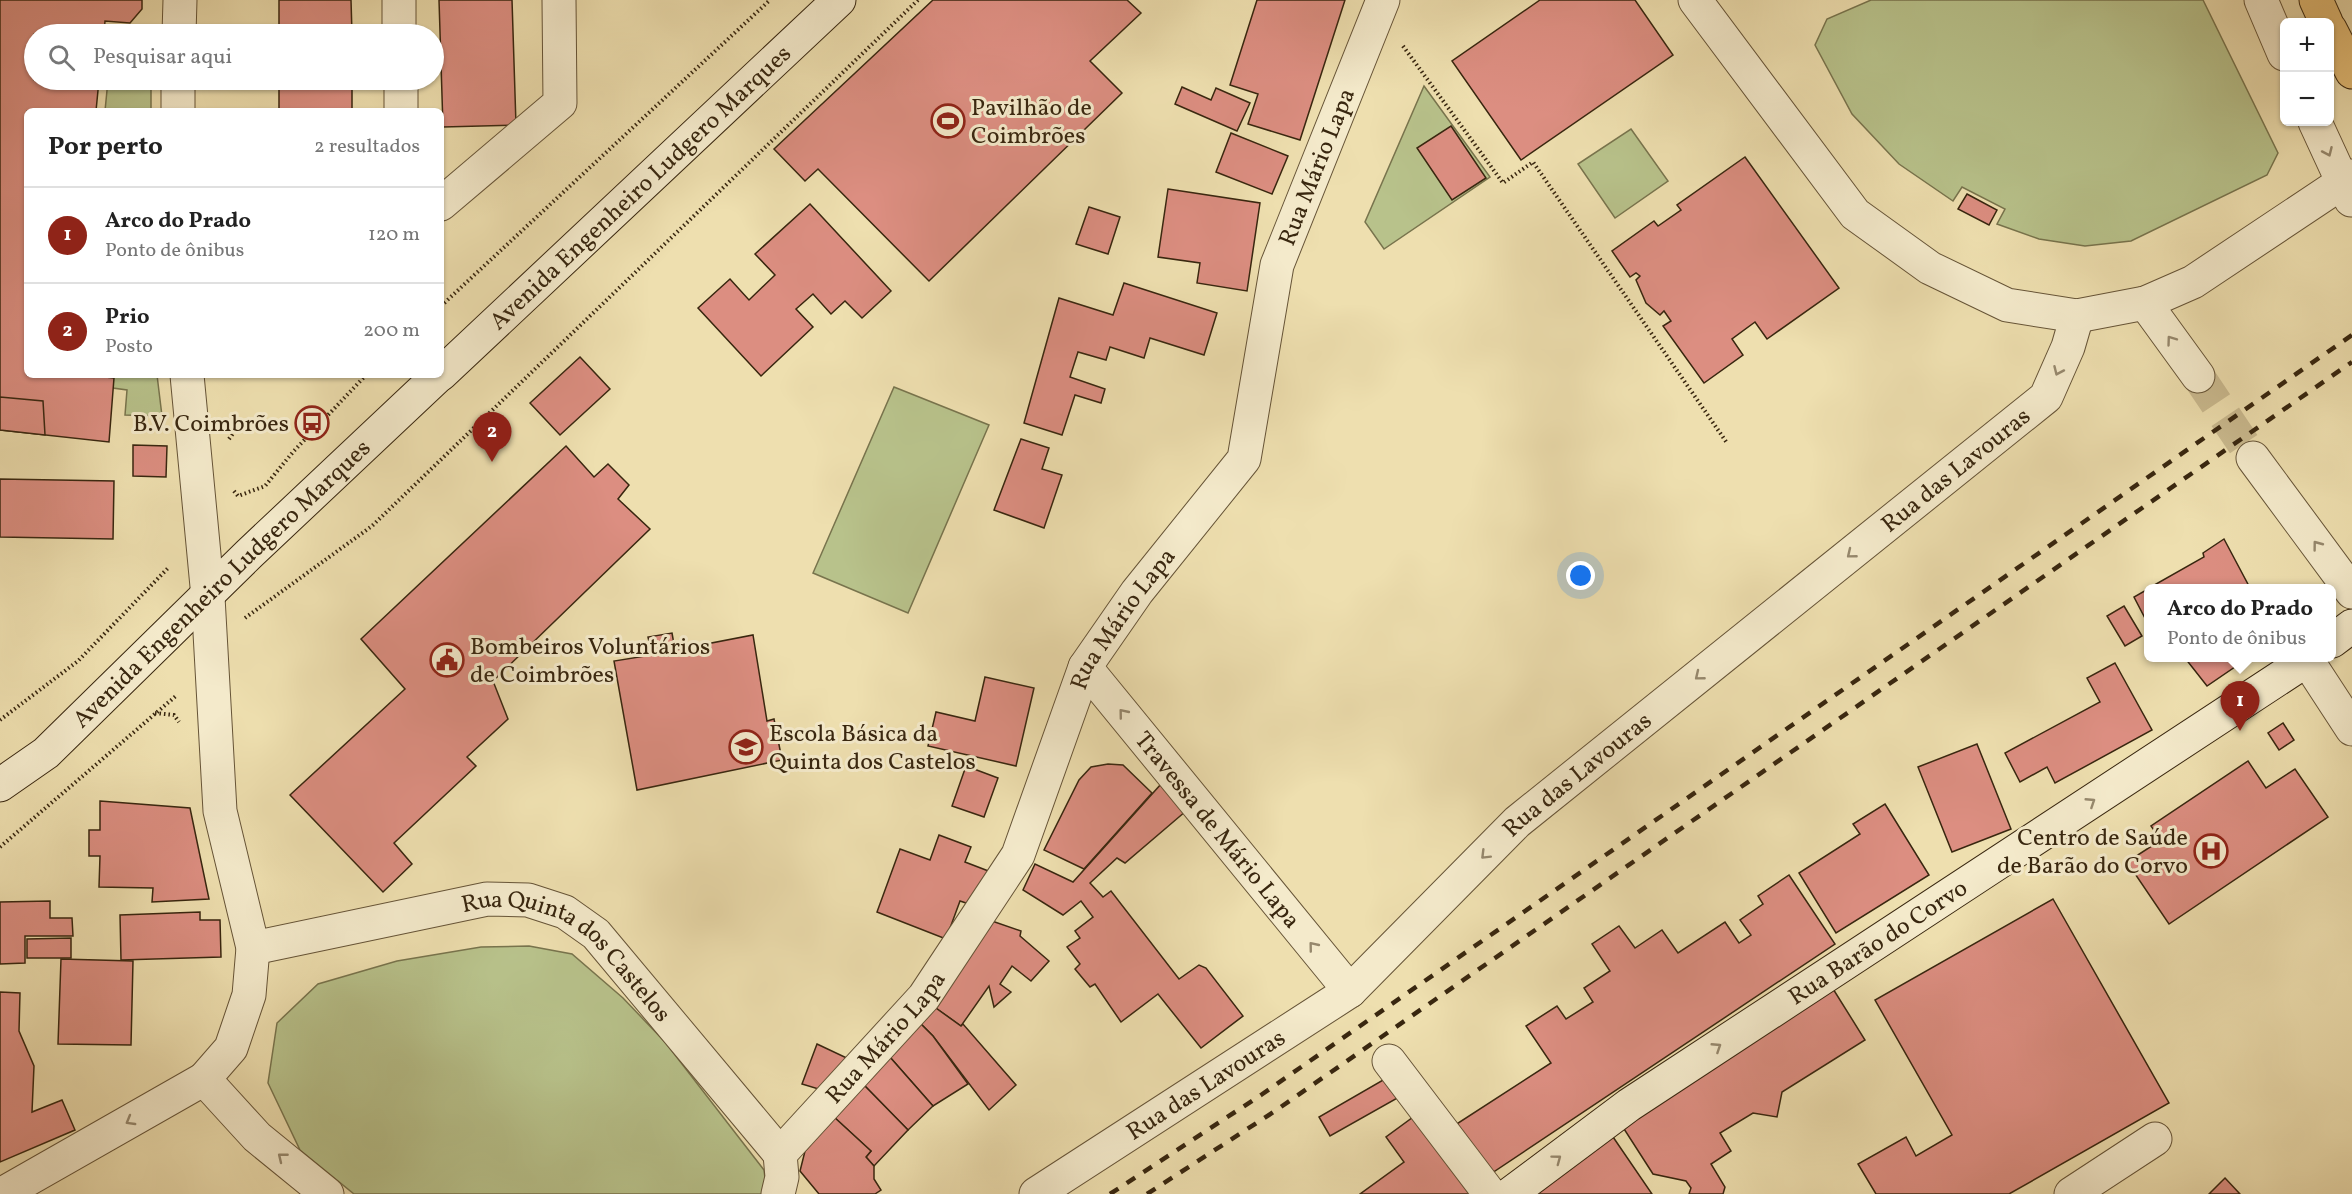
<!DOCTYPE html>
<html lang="pt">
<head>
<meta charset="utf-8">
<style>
  body { margin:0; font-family:Vollkorn,serif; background:#f6f6f6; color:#222 }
  .controls { position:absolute; right:18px; top:18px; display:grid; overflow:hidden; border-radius:9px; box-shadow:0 2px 4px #0004 }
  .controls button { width:54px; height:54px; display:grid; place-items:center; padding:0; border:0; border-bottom:2px solid #e0e0e0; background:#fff; color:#222; font:30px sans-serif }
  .you { position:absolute; left:1581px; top:576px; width:21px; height:21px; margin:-15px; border:4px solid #fff; border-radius:50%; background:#1a73e8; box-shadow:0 0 0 9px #1a73e833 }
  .badge { display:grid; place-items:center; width:39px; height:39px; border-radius:50%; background:#8f2418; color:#fff; font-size:20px; font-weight:700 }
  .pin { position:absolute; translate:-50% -50px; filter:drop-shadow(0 2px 3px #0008) }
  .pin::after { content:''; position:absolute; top:32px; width:21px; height:18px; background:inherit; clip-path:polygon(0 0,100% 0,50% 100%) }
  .popup { position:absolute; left:2144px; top:584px; width:192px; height:78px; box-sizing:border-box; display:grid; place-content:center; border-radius:9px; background:#fff; filter:drop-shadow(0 2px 4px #0005); font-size:20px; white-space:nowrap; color:#767676 }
  .popup b { font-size:22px; color:#222 }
  .popup::after { content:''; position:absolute; left:50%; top:100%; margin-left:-12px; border:12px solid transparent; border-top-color:#fff }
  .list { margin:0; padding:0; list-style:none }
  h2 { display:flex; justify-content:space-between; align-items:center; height:78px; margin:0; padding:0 24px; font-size:26px }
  h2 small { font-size:20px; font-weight:400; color:#767676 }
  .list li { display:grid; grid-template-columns:39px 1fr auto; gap:18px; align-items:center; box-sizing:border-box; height:96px; padding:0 24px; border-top:2px solid #e0e0e0 }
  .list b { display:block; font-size:22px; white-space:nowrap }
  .list p { margin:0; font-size:20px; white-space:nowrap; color:#767676 }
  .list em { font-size:20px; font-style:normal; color:#767676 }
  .icon { flex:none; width:33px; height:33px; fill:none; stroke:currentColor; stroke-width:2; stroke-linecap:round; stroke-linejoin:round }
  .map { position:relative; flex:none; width:2352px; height:1194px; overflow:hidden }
  .search { position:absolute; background:#fff; box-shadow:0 2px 4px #0004; left:24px; top:24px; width:420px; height:66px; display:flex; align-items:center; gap:15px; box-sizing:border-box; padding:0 21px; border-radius:33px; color:#767676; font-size:22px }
  .panel { position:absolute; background:#fff; box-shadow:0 2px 4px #0004; left:24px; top:108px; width:420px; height:270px; border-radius:9px }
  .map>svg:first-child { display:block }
  .green { fill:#b8c28b; stroke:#78744d; stroke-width:1.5 }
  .building { fill:#dc8e81; stroke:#38260f; stroke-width:1.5 }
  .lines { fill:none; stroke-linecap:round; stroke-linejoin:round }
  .minor-tunnel { stroke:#caba8f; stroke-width:33; stroke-dasharray:33 16; stroke-linecap:butt }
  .minor-casing { stroke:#665437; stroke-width:35 }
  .secondary-casing { stroke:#38260f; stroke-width:35 }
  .primary-casing { stroke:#38260f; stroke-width:35 }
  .path { stroke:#38260f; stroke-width:4; stroke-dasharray:1.5 3; stroke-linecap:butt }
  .minor { stroke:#f4eacb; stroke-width:33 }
  .secondary { stroke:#f4eacb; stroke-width:33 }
  .primary { stroke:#e7c078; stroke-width:33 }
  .rail { stroke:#38260f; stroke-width:4.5; stroke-dasharray:10 10; stroke-linecap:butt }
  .oneway { stroke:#96886d }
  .labels { text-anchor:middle; stroke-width:6; stroke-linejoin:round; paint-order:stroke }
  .poi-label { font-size:24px; fill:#38260f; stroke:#f4eacb; text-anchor:start }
  .street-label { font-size:24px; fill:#38260f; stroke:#f4eacb }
</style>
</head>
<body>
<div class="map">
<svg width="2352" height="1194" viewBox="0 0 2352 1194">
  <rect width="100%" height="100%" fill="#eedfaf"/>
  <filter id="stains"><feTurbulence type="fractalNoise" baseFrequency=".00333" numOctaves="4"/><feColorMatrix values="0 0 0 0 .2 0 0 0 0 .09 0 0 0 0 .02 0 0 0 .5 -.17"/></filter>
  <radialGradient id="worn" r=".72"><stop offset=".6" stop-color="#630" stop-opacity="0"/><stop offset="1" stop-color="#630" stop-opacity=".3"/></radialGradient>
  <g class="green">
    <path d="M1871,0H2203L2278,153L2267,175L2131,241L2085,246L2039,239L1997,224L2005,209L1962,187L1953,201L1899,164L1852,114L1815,45L1827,19Z"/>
    <path d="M108,80H151V111H105Z"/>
    <path d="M1424,86L1490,177L1384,249L1365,222Z"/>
    <path d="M1631,129L1668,181L1615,218L1578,164Z"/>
    <path d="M77,375H157L162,416L125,415L127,390L76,383Z"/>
    <path d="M894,387L989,425L908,613L813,573Z"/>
    <path d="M529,946L572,954L623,998L665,1042L764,1170L767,1194H354L300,1150L268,1083L277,1023L318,984L397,961L481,947Z"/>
  </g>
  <g class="building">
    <path d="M0,0H142V9L130,23L105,21L104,34H34V80H99L96,111H27V375H87L114,378L109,442L0,430Z"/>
    <path d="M279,0H351L352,34H279Z"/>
    <path d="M439,0H512L516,125L443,127Z"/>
    <path d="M933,0H1127L1141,13L1090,61L1122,93L929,281L818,169L805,181L774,149Z"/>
    <path d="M1257,0H1345L1300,140L1248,124L1258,94L1230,85Z"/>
    <path d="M1540,0H1635L1673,55L1521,160L1452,61Z"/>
    <rect x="279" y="80" width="73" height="31"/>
    <path d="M1182,87L1211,100L1216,88L1250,103L1237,131L1175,104Z"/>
    <path d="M1451,126L1486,178L1452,200L1417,148Z"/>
    <path d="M1231,133L1288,156L1272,194L1216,172Z"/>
    <path d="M1745,157L1839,288L1767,339L1755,322L1732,339L1743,355L1704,383L1663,326L1671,321L1664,311L1660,315L1646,303L1636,280L1640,276L1636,273L1630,277L1612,251L1654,221L1658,226L1681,210L1677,205Z"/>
    <path d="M1168,189L1260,203L1247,291L1197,283L1200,263L1158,257Z"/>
    <path d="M1967,194L1997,210L1989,225L1958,209Z"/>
    <path d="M810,204L891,291L862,318L845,301L831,314L813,294L796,309L813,327L761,376L698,308L730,279L749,300L775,275L755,254Z"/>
    <path d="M1089,207L1120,217L1108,254L1076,244Z"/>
    <path d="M1124,283L1217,313L1204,355L1150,338L1144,358L1110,347L1106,360L1078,352L1070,377L1105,389L1101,403L1075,395L1062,435L1024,423L1059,298L1113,315Z"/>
    <path d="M580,357L610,389L560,435L530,403Z"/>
    <path d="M0,397L43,401L45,435L0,430Z"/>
    <path d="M1021,439L1049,448L1042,469L1062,475L1044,528L994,510Z"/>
    <path d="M133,445L167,446L166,477L133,476Z"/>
    <path d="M566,446L594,477L608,464L629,485L618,499L650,529L493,681L508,719L467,757L476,766L394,843L412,864L383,892L290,795L405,689L361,639Z"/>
    <path d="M0,479L114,481L113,539L0,537Z"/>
    <path d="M2224,539L2250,588H2149L2204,557L2203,553Z"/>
    <path d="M2148,589V624L2134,597Z"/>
    <path d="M2124,606L2142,636L2125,646L2107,616Z"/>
    <path d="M672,633L675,650L753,635L767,721L774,719L782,760L637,790L614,661L652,655L648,637Z"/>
    <path d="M2185,658H2248L2207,686Z"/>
    <path d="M2115,663L2152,730L2055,783L2047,767L2020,782L2005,753L2100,702L2087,678Z"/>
    <path d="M985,677L1034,688L1016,766L928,746L936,712L975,721Z"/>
    <path d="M2283,723L2294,740L2279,750L2268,733Z"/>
    <path d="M1977,744L2011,829L1952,852L1918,767Z"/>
    <path d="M2248,761L2266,788L2295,769L2328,817L2169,924L2127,862L2161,840L2151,826Z"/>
    <path d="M1108,764L1123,765L1152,793L1084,869L1044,850L1079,780L1091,767Z"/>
    <path d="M966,766L998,778L984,817L952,806Z"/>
    <path d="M1162,783L1186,811L1125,863L1117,858L1090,883L1103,897L1111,891L1179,979L1199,965L1206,968L1243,1016L1201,1048L1158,994L1121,1022L1095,984L1090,987L1075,969L1080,964L1067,947L1080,938L1075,931L1093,917L1081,901L1063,915L1023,890L1035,864L1073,882Z"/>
    <path d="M100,801L190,808L209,899L152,902L153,888L99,887L100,856H89V830H100Z"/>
    <path d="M1885,804L1929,875L1836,933L1799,873L1860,834L1853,824Z"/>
    <path d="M939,835L971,847L965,862L991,872L978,907L960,901L946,939L877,912L900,849L930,860Z"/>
    <path d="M1789,875L1835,944L1486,1177L1452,1127L1551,1063L1526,1026L1557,1006L1566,1019L1593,1002L1584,988L1610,971L1592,944L1619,926L1635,948L1662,930L1678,953L1725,922L1739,943L1751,935L1740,920L1763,904L1758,896Z"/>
    <path d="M2053,899L2169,1103L2009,1194H1876L1858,1164L1906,1137L1916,1156L1952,1135L1875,1000Z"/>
    <path d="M50,901V918H72L73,936H25V963L0,964V902Z"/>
    <path d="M200,912V920H220L221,957L121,960L120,915Z"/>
    <path d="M989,920L1021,931L1020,936L1049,961L1031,981L1012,966L1000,984L1011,992L994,1007L989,986L961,1026L933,1006Z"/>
    <path d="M71,938V958H27V939Z"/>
    <path d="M61,959L133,961L131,1045L58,1044Z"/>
    <path d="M1830,984L1865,1040L1782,1092L1777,1117L1753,1113L1720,1133L1731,1151L1711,1164L1725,1187L1723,1194H1689L1691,1188L1686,1181L1653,1174L1617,1118Z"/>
    <path d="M0,992L20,993L19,1031L34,1066L32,1112L62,1100L75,1130L0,1162Z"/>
    <path d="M933,1006L961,1026L963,1024L1016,1085L989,1110L933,1036L919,1022Z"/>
    <path d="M919,1022L933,1036L968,1084L933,1106L889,1056Z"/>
    <path d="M817,1044L851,1060L825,1091L802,1084Z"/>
    <path d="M889,1056L933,1106L908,1130L863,1084Z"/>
    <path d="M1390,1076L1401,1096L1330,1136L1319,1117Z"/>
    <path d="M863,1084L908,1130L874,1166L866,1157L871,1151L834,1117Z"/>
    <path d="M1420,1112L1481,1194H1360L1404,1162L1386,1137Z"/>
    <path d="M834,1117L871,1151L866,1157L874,1166V1179L881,1190L875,1194H819L800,1171L805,1151Z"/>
    <path d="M1611,1134L1652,1194H1525Z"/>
    <path d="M2225,1178L2240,1194H2209Z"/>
  </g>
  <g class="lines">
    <path class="minor-tunnel" d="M2198,376L2253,458"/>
    <defs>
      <g id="minor">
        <path d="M399,0V34"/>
        <path d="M1695,0L1855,214L1930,268L2007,305L2077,316L2145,303L2193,282L2352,176"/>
        <path d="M2261,0L2284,54"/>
        <path d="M179,34L180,0"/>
        <path d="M401,80V111"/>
        <path d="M178,111V80"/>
        <path d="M2315,122L2351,200"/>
        <path d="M441,204L560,103L559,0"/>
        <path d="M2145,303L2198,376"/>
        <path d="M187,375L208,597L220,811L253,948L249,995L231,1048L204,1079"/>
        <path d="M2253,458L2352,592"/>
        <path d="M2307,660L2352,729"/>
        <path id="s1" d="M1085,667L1350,991"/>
        <path id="s2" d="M253,948L487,899L528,900L565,912L596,934L780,1154"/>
        <path d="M1389,1061L1490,1194"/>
        <path d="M2,1194L204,1079L257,1137L327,1194"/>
        <path id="s3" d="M778,1194L782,1177L780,1154L924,997L1018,855L1085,667L1137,592L1244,459L1277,265L1383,0"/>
        <path id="s4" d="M1036,1194L1350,991L1517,822L2046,397L2068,347L2077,316"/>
        <path d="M2071,1194L2155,1139"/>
      </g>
      <g id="secondary">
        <path id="s5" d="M441,374L839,0"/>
        <path d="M2332,641L2352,626"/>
        <path id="s6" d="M0,785L46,753L249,554L439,375"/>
        <path id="s7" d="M1510,1194L1629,1105L2310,658"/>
      </g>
      <g id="primary">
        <path d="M2316,0L2326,22"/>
        <path d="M2330,29L2352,72"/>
      </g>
    </defs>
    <use href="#minor" class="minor-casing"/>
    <use href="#secondary" class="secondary-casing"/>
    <use href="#primary" class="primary-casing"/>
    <g class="path">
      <path d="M1403,46L1503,183L1533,162L1727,443"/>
      <path d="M441,306L770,0"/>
      <path d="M229,439L237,428"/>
      <path d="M234,491L238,496L265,486L293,452L366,375"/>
      <path d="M245,618L372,526L918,0"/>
      <path d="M155,713L174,715L179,722"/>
      <path d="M0,720L78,661L169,567"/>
      <path d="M0,847L177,695"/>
    </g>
    <use href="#minor" class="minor"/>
    <use href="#secondary" class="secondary"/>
    <use href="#primary" class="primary"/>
    <g class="rail">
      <path d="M1110,1194L1261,1095L2352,335"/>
      <path d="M1147,1194L1275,1111L2352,362"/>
    </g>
  </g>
  <defs><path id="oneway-chevron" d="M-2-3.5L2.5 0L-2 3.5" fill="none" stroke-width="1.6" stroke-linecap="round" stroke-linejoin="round" transform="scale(1.5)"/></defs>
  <g class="oneway">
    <use href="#oneway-chevron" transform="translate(2328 152) rotate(66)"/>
    <use href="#oneway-chevron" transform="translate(2171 340) rotate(-126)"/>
    <use href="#oneway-chevron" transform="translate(2058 371) rotate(114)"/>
    <use href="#oneway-chevron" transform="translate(2317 545) rotate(-127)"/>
    <use href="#oneway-chevron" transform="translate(1851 554) rotate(141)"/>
    <use href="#oneway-chevron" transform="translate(1699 676) rotate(141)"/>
    <use href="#oneway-chevron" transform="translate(1123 713) rotate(-129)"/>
    <use href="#oneway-chevron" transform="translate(2091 802) rotate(-33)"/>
    <use href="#oneway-chevron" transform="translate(1485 855) rotate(135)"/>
    <use href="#oneway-chevron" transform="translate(1313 946) rotate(-129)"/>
    <use href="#oneway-chevron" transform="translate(1717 1047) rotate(-33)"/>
    <use href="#oneway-chevron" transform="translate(130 1121) rotate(150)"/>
    <use href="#oneway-chevron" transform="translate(282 1157) rotate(-141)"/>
    <use href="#oneway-chevron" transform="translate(1557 1159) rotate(-37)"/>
  </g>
  <defs>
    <symbol id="stadium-ring" viewBox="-11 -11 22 22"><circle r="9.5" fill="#f4eacb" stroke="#8f2418" stroke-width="1.5"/><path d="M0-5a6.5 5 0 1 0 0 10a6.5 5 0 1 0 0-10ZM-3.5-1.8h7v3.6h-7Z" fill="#8f2418"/></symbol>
    <symbol id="bus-ring" viewBox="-11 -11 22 22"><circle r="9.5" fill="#f4eacb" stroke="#8f2418" stroke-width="1.5"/><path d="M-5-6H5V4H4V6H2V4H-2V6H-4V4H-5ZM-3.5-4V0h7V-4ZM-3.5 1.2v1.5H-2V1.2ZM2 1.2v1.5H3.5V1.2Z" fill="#8f2418"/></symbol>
    <symbol id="civic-ring" viewBox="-11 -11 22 22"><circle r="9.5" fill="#f4eacb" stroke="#8f2418" stroke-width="1.5"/><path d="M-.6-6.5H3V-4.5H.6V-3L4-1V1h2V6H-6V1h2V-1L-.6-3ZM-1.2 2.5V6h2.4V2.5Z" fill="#8f2418"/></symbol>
    <symbol id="school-ring" viewBox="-11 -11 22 22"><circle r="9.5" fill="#f4eacb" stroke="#8f2418" stroke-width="1.5"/><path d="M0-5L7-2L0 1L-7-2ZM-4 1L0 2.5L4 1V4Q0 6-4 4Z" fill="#8f2418"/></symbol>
    <symbol id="hospital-ring" viewBox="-11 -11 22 22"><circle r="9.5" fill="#f4eacb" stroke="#8f2418" stroke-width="1.5"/><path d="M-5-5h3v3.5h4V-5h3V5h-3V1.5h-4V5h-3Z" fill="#8f2418"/></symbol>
  </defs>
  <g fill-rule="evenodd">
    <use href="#stadium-ring" x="929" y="102" width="38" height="38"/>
    <use href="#bus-ring" x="293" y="404" width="38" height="38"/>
    <use href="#civic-ring" x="428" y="641" width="38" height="38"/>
    <use href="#school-ring" x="727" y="728" width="38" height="38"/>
    <use href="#hospital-ring" x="2192" y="832" width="38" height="38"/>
  </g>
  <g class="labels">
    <g class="poi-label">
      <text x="971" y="115">Pavilhão de<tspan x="971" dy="28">Coimbrões</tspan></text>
      <text x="289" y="431" text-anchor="end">B.V. Coimbrões</text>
      <text x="470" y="654">Bombeiros Voluntários<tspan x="470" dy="28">de Coimbrões</tspan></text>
      <text x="769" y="741">Escola Básica da<tspan x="769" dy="28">Quinta dos Castelos</tspan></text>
      <text x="2188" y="845" text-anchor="end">Centro de Saúde<tspan x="2188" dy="28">de Barão do Corvo</tspan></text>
    </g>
    <g class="street-label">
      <text dy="8" stroke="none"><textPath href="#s3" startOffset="1188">Rua Mário Lapa</textPath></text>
      <text dy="8" stroke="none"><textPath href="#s5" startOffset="273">Avenida Engenheiro Ludgero Marques</textPath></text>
      <text dy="8" stroke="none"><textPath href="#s4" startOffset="1174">Rua das Lavouras</textPath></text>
      <text dy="8" stroke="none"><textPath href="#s6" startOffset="300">Avenida Engenheiro Ludgero Marques</textPath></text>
      <text dy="8" stroke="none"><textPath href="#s3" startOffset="684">Rua Mário Lapa</textPath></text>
      <text dy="8" stroke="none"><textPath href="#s4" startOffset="688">Rua das Lavouras</textPath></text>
      <text dy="8" stroke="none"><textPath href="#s1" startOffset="210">Travessa de Mário Lapa</textPath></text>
      <text dy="8" stroke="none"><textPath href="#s7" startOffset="446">Rua Barão do Corvo</textPath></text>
      <text dy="8" stroke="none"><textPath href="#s2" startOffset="340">Rua Quinta dos Castelos</textPath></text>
      <text dy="8" stroke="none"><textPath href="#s3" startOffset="198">Rua Mário Lapa</textPath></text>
      <text dy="8" stroke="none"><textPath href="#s4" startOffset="202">Rua das Lavouras</textPath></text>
    </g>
  </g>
  <rect width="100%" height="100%" filter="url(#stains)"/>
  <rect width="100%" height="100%" fill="url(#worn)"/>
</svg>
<div class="controls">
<button>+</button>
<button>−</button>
</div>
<div class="you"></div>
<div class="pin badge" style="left:2240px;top:731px">1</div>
<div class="popup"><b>Arco do Prado</b>Ponto de ônibus</div>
<div class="pin badge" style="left:492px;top:462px">2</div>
<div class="search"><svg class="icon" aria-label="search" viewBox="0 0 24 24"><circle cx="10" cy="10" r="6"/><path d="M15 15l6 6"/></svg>Pesquisar aqui</div>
<section class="panel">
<h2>Por perto<small>2 resultados</small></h2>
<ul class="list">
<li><span class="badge">1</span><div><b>Arco do Prado</b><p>Ponto de ônibus</p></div><em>120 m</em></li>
<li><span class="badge">2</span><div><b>Prio</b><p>Posto</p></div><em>200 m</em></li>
</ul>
</section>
</div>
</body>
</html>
